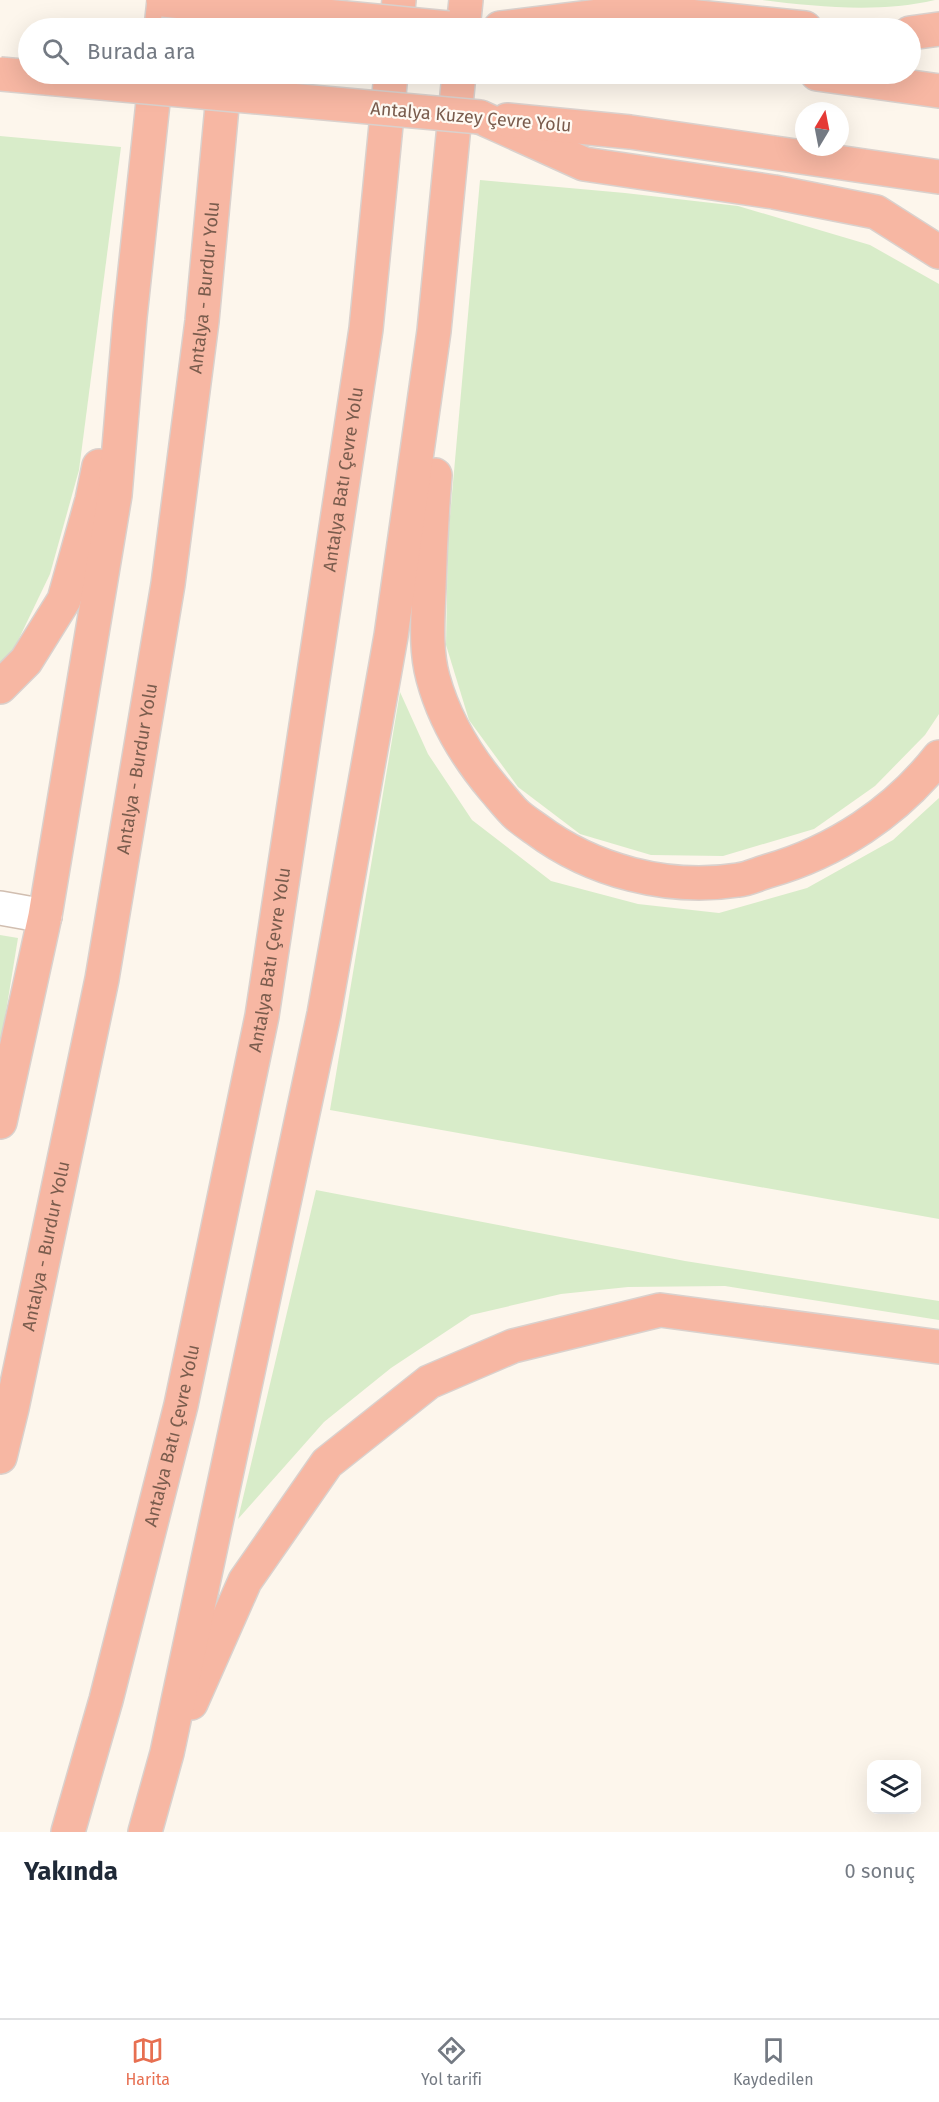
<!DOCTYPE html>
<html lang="tr">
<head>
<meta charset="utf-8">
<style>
  body { margin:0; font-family:"Fira Sans",sans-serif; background:#f6f6f7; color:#1f2937 }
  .controls { position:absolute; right:18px; bottom:18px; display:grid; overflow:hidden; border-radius:12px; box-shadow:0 6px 24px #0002 }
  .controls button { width:54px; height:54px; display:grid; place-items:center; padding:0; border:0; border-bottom:2px solid #e0e1e3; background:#fff; color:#1f2937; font:30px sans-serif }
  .compass { position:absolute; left:795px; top:102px; width:54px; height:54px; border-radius:50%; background:#fff; box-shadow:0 6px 24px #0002; rotate:10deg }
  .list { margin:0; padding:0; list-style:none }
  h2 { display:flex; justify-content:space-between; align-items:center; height:78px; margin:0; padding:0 24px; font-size:26px }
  h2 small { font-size:20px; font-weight:400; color:#747a83 }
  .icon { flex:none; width:33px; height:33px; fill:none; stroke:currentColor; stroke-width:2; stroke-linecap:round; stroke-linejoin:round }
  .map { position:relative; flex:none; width:939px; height:1832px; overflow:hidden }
  .search { position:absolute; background:#fff; box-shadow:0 6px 24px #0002; left:18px; right:18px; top:18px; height:66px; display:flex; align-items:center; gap:15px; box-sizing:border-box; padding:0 21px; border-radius:33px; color:#747a83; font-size:22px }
  .sheet { height:186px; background:#fff }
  nav { display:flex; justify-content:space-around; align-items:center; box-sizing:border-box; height:84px; border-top:2px solid #e0e1e3; background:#fff; font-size:16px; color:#747a83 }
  nav a { display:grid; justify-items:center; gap:3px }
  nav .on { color:#e76f51 }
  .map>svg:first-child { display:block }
  .green { fill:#d8ecc9 }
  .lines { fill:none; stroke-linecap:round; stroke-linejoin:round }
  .minor-casing { stroke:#d1beb0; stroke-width:36 }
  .highway-casing { stroke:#dad1cd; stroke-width:36 }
  .minor { stroke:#fff; stroke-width:33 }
  .highway { stroke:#f7b7a3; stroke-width:33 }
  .highway-bridge-casing { stroke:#dad1cd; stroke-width:36; stroke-linecap:butt }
  .highway-bridge { stroke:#f7b7a3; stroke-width:33 }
  .labels { text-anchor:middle; stroke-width:4.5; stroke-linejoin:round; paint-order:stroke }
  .street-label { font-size:18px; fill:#7a5c4d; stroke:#fffaf3 }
</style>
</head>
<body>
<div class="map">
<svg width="939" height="1832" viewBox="0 0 939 1832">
  <rect width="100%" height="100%" fill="#fdf6ec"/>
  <g class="green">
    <path d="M762,0H935C879,13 819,7 762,0Z"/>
    <path d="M0,136L121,147L79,470L50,574L13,651L0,663Z"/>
    <path d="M480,180L625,193L738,206L870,245L939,284V714L925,735L875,786L814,829L723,856L651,855L580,834L518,787L469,720L446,645L448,539Z"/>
    <path d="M400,692L428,754L472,820L551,881L638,904L719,913L807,888L893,840L939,798V1219L330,1110Z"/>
    <path d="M0,935L18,938L1,1042H0Z"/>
    <path d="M316,1190L685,1261L939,1301V1320L725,1286L628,1287L561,1294L471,1315L391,1368L324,1422L238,1519Z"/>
  </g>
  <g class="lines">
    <defs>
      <path id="minor" d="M0,908L45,916"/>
      <g id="highway">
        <path d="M161,28L164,0"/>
        <path d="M230,28L232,0"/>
        <path d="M396,28L399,0"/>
        <path d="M463,28L466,0"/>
        <path d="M500,28L640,11L805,28"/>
        <path d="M910,33L939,29"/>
        <path d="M817,74L939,91"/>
        <path d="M480,117L584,164L774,192L876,212L939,252"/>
        <path d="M507,120L630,132L939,177"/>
        <path d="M435,475C432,513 430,550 429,588C428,618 425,649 433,678C444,719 467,757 494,789C501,797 507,805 515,813C521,819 529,824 536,829C592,871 668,891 738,880C748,879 758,874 768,871C835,852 896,812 939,757"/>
        <path d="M0,687L26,661L64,600L92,500L99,466"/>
        <path d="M0,1122L45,916L115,495L130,317L156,74"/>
        <path id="s1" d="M0,1457L12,1408L102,979L168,584L202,321L225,74"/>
        <path d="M191,1703L245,1581L327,1463L429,1382L513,1346L660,1310L939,1347"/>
        <path id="s2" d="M68,1832L106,1700L181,1405L262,1016L366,329L391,74"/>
        <path d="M145,1832L167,1753L324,1014L391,636L434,331L459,74"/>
      </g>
    </defs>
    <use href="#minor" class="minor-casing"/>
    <use href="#highway" class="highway-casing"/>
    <use href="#minor" class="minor"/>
    <use href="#highway" class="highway"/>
    <defs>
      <g id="highway-bridge">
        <path d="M163,0L448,28"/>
        <path d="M0,74L480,117"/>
      </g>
    </defs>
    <use href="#highway-bridge" class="highway-bridge-casing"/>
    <use href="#highway-bridge" class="highway-bridge"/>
  </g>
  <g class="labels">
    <g class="street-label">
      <text transform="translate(471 117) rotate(5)" y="6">Antalya Kuzey Çevre Yolu</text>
      <text dy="6" stroke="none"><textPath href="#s1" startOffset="1188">Antalya - Burdur Yolu</textPath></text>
      <text dy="6" stroke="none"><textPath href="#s2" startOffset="1382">Antalya Batı Çevre Yolu</textPath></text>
      <text dy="6" stroke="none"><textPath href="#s1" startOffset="702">Antalya - Burdur Yolu</textPath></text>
      <text dy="6" stroke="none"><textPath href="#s2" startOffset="896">Antalya Batı Çevre Yolu</textPath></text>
      <text dy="6" stroke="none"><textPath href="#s1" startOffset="216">Antalya - Burdur Yolu</textPath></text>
      <text dy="6" stroke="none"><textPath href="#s2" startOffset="410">Antalya Batı Çevre Yolu</textPath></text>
    </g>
  </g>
</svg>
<div class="controls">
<button><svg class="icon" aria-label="layers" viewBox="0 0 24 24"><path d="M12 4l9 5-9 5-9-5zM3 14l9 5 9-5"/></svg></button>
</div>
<svg class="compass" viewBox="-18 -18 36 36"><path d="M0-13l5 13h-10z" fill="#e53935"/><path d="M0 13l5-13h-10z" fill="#747a83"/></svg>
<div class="search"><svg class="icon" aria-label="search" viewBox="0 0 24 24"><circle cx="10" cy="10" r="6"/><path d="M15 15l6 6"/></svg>Burada ara</div>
</div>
<section class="sheet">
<h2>Yakında<small>0 sonuç</small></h2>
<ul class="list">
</ul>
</section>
<nav>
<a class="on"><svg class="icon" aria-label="map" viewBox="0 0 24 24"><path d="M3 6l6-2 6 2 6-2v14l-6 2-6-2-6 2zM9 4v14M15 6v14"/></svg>Harita</a>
<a><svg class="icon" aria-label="directions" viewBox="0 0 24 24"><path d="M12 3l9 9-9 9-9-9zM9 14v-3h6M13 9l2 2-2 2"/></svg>Yol tarifi</a>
<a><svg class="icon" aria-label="saved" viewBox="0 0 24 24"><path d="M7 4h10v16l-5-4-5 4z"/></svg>Kaydedilen</a>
</nav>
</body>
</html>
